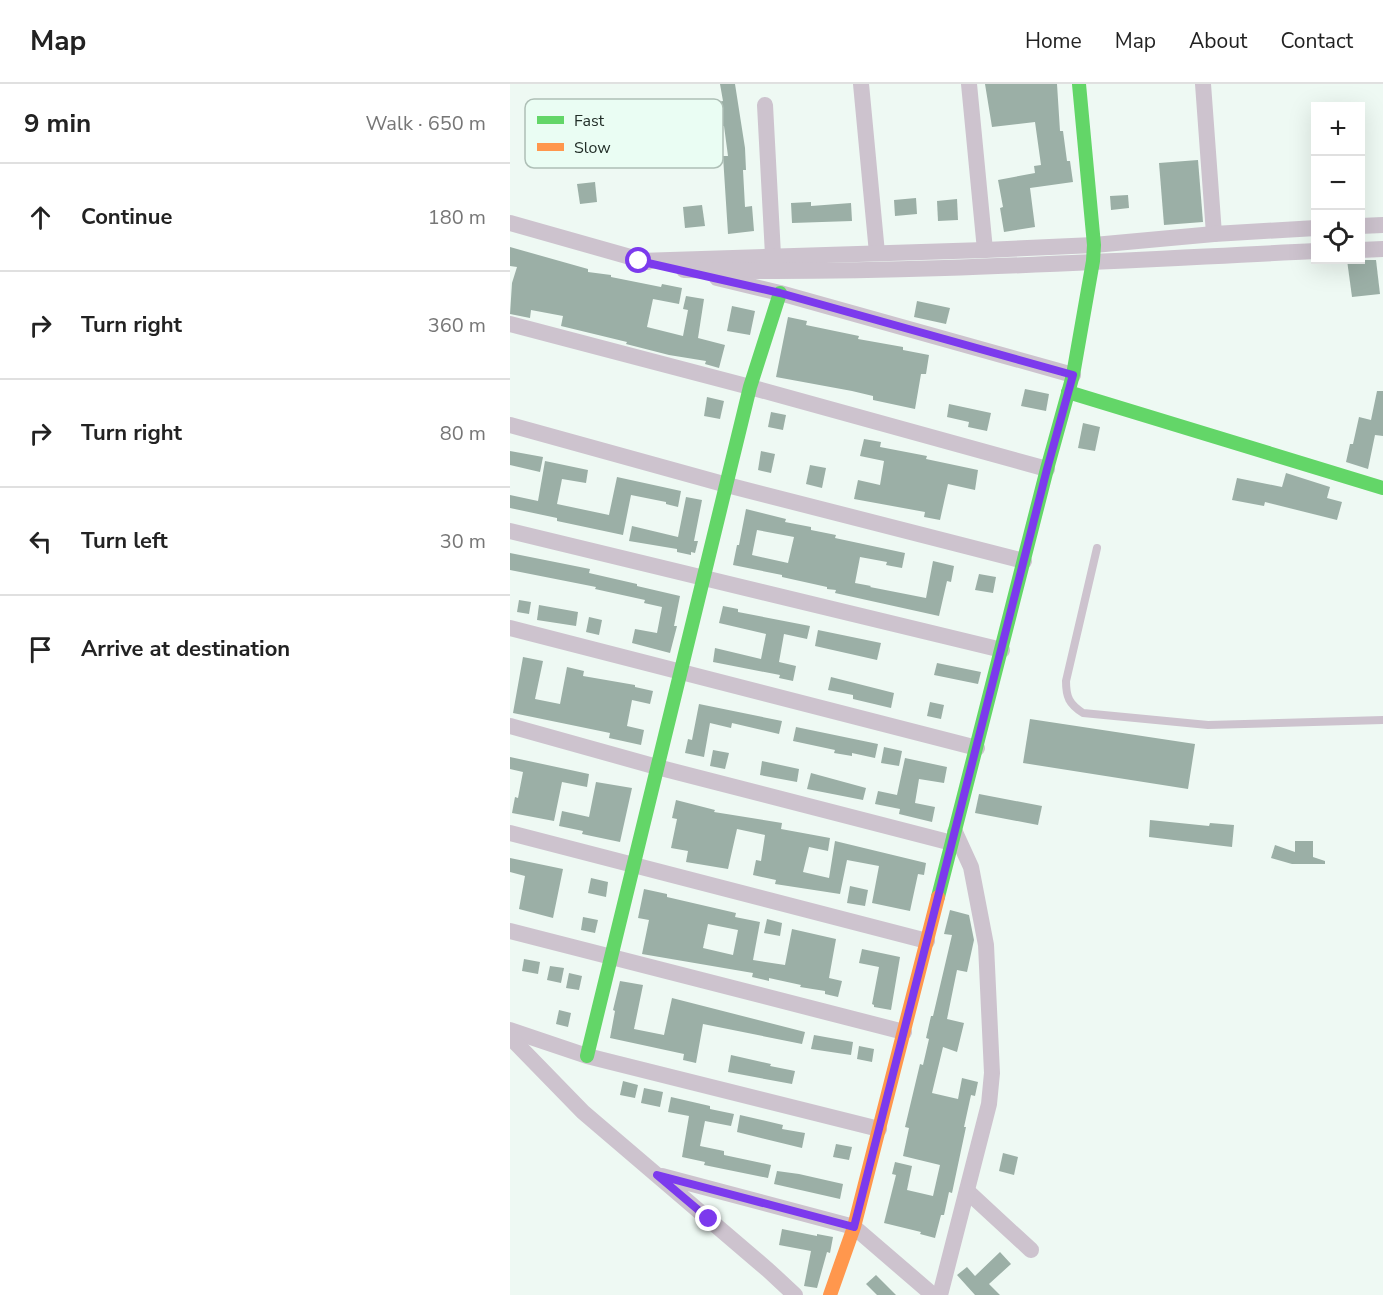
<!DOCTYPE html>
<html lang="en">
<head>
<meta charset="utf-8">
<style>
  body { margin:0; font-family:"Nunito Sans",sans-serif; background:#f6f6f6; color:#222 }
  .controls { position:absolute; right:18px; top:18px; display:grid; overflow:hidden; border-radius:0px; box-shadow:0 6px 24px #0002 }
  .controls button { width:54px; height:54px; display:grid; place-items:center; padding:0; border:0; border-bottom:2px solid #e0e0e0; background:#fff; color:#222; font:30px sans-serif }
  .stop { position:absolute; width:18px; height:18px; margin:-14px; border:4px solid #7c3aed; border-radius:50%; background:#fff }
  .stop.end { background:#7c3aed; border-color:#fff; box-shadow:0 2px 6px #0008 }
  .list { margin:0; padding:0; list-style:none }
  h2 { display:flex; justify-content:space-between; align-items:center; height:78px; margin:0; padding:0 24px; font-size:26px }
  h2 small { font-size:20px; font-weight:400; color:#767676 }
  .list li { display:grid; grid-template-columns:39px 1fr auto; gap:18px; align-items:center; box-sizing:border-box; height:108px; padding:0 24px; border-top:2px solid #e0e0e0 }
  .list b { display:block; font-size:22px; white-space:nowrap }
  .list em { font-size:20px; font-style:normal; color:#767676 }
  .icon { flex:none; width:33px; height:33px; fill:none; stroke:currentColor; stroke-width:2; stroke-linecap:round; stroke-linejoin:round }
  .map { position:relative; flex:none; width:873px; height:1211px; overflow:hidden }
  header { display:flex; align-items:center; gap:36px; box-sizing:border-box; height:84px; padding:0 30px; background:#fff; border-bottom:2px solid #e0e0e0 }
  header strong { font-size:28px }
  nav { display:flex; gap:33px; margin-inline-start:auto; font-size:21px }
  main { display:flex }
  aside { flex:1; background:#fff }
  .map>svg:first-child { display:block }
  .building { fill:#9bafa6; fill-rule:evenodd }
  .lines { fill:none; stroke-linecap:round; stroke-linejoin:round }
  .lane { stroke:#cdc3ce; stroke-width:8 }
  .street { stroke:#cdc3ce; stroke-width:16 }
  .fast { stroke:#63d668; stroke-width:14 }
  .slow { stroke:#ff974d; stroke-width:14 }
  .route { stroke:#7c3aed; stroke-width:8 }
  .key { fill:#eafdf3; stroke:#aebfb6; stroke-width:1.5 }
  .key-label { font-size:16px; fill:#212d27 }
</style>
</head>
<body>
<header>
<strong>Map</strong>
<nav><a>Home</a><a>Map</a><a>About</a><a>Contact</a></nav>
</header>
<main>
<aside>
<h2>9 min<small>Walk · 650 m</small></h2>
<ul class="list">
<li><svg class="icon" aria-label="ahead" viewBox="0 0 24 24"><path d="M12 20V5M6 11l6-6 6 6"/></svg><div><b>Continue</b></div><em>180 m</em></li>
<li><svg class="icon" aria-label="right" viewBox="0 0 24 24"><path d="M7 20v-9h11M14 6l5 5-5 5"/></svg><div><b>Turn right</b></div><em>360 m</em></li>
<li><svg class="icon" aria-label="right" viewBox="0 0 24 24"><path d="M7 20v-9h11M14 6l5 5-5 5"/></svg><div><b>Turn right</b></div><em>80 m</em></li>
<li><svg class="icon" aria-label="left" viewBox="0 0 24 24"><path d="M17 20v-9H6M10 6l-5 5 5 5"/></svg><div><b>Turn left</b></div><em>30 m</em></li>
<li><svg class="icon" aria-label="arrive" viewBox="0 0 24 24"><path d="M6 21V4h12l-3 4 3 4H6"/></svg><div><b>Arrive at destination</b></div></li>
</ul>
</aside>
<div class="map">
<svg width="873" height="1211" viewBox="0 0 873 1211">
  <rect width="100%" height="100%" fill="#eef9f3"/>
  <g class="building">
    <path d="M210,0H225L235,64L236,86H233L235,123L242,122L244,147L218,150L213,72H218L214,42H211L208,18L213,17Z"/>
    <path d="M475,0H547L550,47H553L557,77H560L563,98L520,104L525,143L494,148L490,124L493,123L488,96L525,89L524,82L531,81L525,38L482,43Z"/>
    <path d="M688,76L693,138L654,141L649,79Z"/>
    <path d="M85,98L87,118L70,120L67,100Z"/>
    <path d="M618,111L619,124L601,126L600,112Z"/>
    <path d="M406,114L407,130L385,132L384,116Z"/>
    <path d="M447,115L448,136L428,137L427,117Z"/>
    <path d="M301,118V122L341,119L342,137L282,139L281,119Z"/>
    <path d="M192,121L195,142L175,144L173,123Z"/>
    <path d="M0,163L78,185V188L101,191V193L151,203L152,200L172,204L169,220L143,215L137,243L173,252L178,226L173,225L176,212L194,215L188,254L215,261L209,284L195,280L196,277L159,271L116,260L117,258L51,242L53,232L21,226L20,234L0,230L2,199L7,183L0,182Z"/>
    <path d="M837,176H866L870,210L842,213Z"/>
    <path d="M407,217L440,224L436,240L404,233Z"/>
    <path d="M222,222L245,227L240,251L217,247Z"/>
    <path d="M278,233L297,237L296,241L349,252L348,255L393,263V266L419,271L416,290H411L405,325L363,316V312L342,307L266,293Z"/>
    <path d="M515,305L539,310L536,327L511,322Z"/>
    <path d="M867,307H873V352L865,351L858,385L836,378L840,360H843L849,333L861,336Z"/>
    <path d="M197,313L214,317L210,335L194,332Z"/>
    <path d="M439,320L481,329L477,347L458,343L459,338L437,333Z"/>
    <path d="M261,328L276,331L273,346L258,343Z"/>
    <path d="M573,339L590,343L585,367L568,364Z"/>
    <path d="M354,355L371,358L370,363L417,372L416,375L468,386L465,406L438,400L430,436L414,433L415,428L344,415L348,396L370,401L374,377L350,372Z"/>
    <path d="M0,367L33,373L30,388L0,381Z"/>
    <path d="M251,367L265,370L261,389L248,386Z"/>
    <path d="M35,377L78,386L76,399L52,395L47,420L99,431L107,393L171,407L168,423L156,420V418L121,411L113,451L47,437V434L0,424V411L28,417Z"/>
    <path d="M300,381L316,384L312,404L296,400Z"/>
    <path d="M776,389L820,403L817,414L832,418L827,436L755,418L754,422L722,416L727,394L772,403Z"/>
    <path d="M176,413L192,416L184,457H188L185,469L181,468V471L167,468V465L119,457L122,442L168,453Z"/>
    <path d="M236,425L276,435L275,438L301,443V446L326,451L325,454L395,469L392,484L376,481L377,478L350,473L345,499L361,502L360,503L416,514L423,477L444,482L441,498L437,497L429,532L325,509L326,506L317,505V503L272,493V491L223,481L227,461H229ZM247,446L284,453L278,479L242,471Z"/>
    <path d="M0,469L80,485L79,489L127,500V502L170,512L164,542H167L160,569L122,559L125,545L147,549L152,523L134,519L135,516L85,505L86,503L0,486Z"/>
    <path d="M469,490L486,493L483,509L465,506Z"/>
    <path d="M9,516L21,518L19,530L7,528Z"/>
    <path d="M29,521L68,528L66,542L27,536Z"/>
    <path d="M213,522L228,525V528L300,542L297,555L274,550L269,578L286,582L283,597L269,594L270,591L203,578L205,564L251,575L256,550L209,539Z"/>
    <path d="M79,533L92,536L89,551L76,548Z"/>
    <path d="M308,546L371,559L367,576L305,562Z"/>
    <path d="M13,573L33,577L25,615L50,620L57,583L74,587L73,592L125,601V603L143,607L140,620L122,616L117,642L134,646L131,661L99,654L100,649L3,629Z"/>
    <path d="M427,579L471,588L468,600L424,591Z"/>
    <path d="M321,593L384,609L381,624L343,615V611L318,606Z"/>
    <path d="M420,618L434,621L431,635L417,632Z"/>
    <path d="M189,620L272,637L269,650L222,639L221,644L200,639L194,673L175,669L178,655L182,656Z"/>
    <path d="M520,635L685,660L678,705L513,679Z"/>
    <path d="M286,643L368,660L365,674L342,669V672L324,669L325,666L283,657Z"/>
    <path d="M374,663L392,667L389,682L371,679Z"/>
    <path d="M203,666L219,669L215,685L200,682Z"/>
    <path d="M0,673L79,690L77,703L52,698L44,737L2,729L5,713L8,714L13,688L0,685Z"/>
    <path d="M395,674L437,683L434,699L409,695L405,719L425,723L422,738L389,730L390,725L365,720L368,707L387,711Z"/>
    <path d="M252,677L289,685L287,698L250,691Z"/>
    <path d="M301,689L356,704L353,716L297,705Z"/>
    <path d="M86,698L122,704L110,758L72,750L73,747L49,742L52,727L79,733Z"/>
    <path d="M469,710L532,722L528,741L465,729Z"/>
    <path d="M166,716L205,726L204,728L272,739L271,745L320,754L318,767L299,763L293,788L319,794L325,757L416,779L414,791L408,790L400,827L362,819L369,782L337,776L330,810L265,800L266,796L243,791L246,776L251,777L255,751L227,745L218,785L176,778L178,767L161,764L167,735L162,734Z"/>
    <path d="M640,736L699,742L700,739L724,741L722,763L639,753Z"/>
    <path d="M785,757H803V773L815,777V780H782L761,774L765,761L785,768Z"/>
    <path d="M0,774L53,785L43,834L9,825L15,792L0,788Z"/>
    <path d="M81,794L98,798L96,813L78,809Z"/>
    <path d="M340,802L358,806L355,822L337,819Z"/>
    <path d="M134,805L157,810V813L226,829L225,833L250,838L243,876L275,881L282,845L326,855L319,894L332,897L328,913L315,910V907L290,903L291,901L259,894V897L242,893L243,889L132,870L139,836L128,834ZM198,840L228,846L223,871L193,864Z"/>
    <path d="M440,826L459,831L464,856L457,888L447,886L437,935L454,939L447,968L433,963L422,1009L448,1015L452,994L468,998L465,1012L461,1011L454,1043H456L442,1109L439,1108L434,1131H431L425,1154L410,1150L411,1148L374,1139L386,1091L382,1090L385,1078L402,1082L397,1106L423,1112L430,1081L393,1072L399,1044L395,1043L410,980L413,981L419,955L416,954L421,932H423L442,851L434,850Z"/>
    <path d="M73,833L88,836L85,849L71,846Z"/>
    <path d="M257,835L272,839L270,852L254,849Z"/>
    <path d="M352,865L390,873L381,926L364,923V921L362,920L369,883L349,879Z"/>
    <path d="M14,875L30,878L28,890L12,887Z"/>
    <path d="M40,882L54,884L51,899L37,896Z"/>
    <path d="M59,889L72,892L69,906L56,904Z"/>
    <path d="M110,897L133,901L124,945L154,951L162,914L295,948L292,960L193,940L186,979L173,976L174,970L100,954L105,927L103,926Z"/>
    <path d="M49,926L61,929L58,943L46,940Z"/>
    <path d="M304,951L343,958L341,971L301,965Z"/>
    <path d="M349,962L364,965L362,978L347,975Z"/>
    <path d="M221,971L261,980L260,982L285,987L282,1000L218,988Z"/>
    <path d="M113,997L128,1001L125,1014L110,1011Z"/>
    <path d="M134,1004L153,1008L150,1023L131,1019Z"/>
    <path d="M161,1013L200,1022V1025L224,1030L221,1042L195,1037L190,1062L214,1067V1071L261,1081L258,1094L194,1081L195,1078L172,1073L179,1032L158,1028Z"/>
    <path d="M230,1031L273,1041L272,1045L295,1049L292,1064L227,1048Z"/>
    <path d="M326,1060L342,1063L339,1076L323,1073Z"/>
    <path d="M493,1069L508,1073L504,1091L489,1087Z"/>
    <path d="M267,1087L289,1090L333,1100L330,1115L264,1100Z"/>
    <path d="M272,1145L307,1152V1150L323,1153L320,1169L317,1168L307,1204L294,1202L301,1167L269,1161Z"/>
    <path d="M490,1168L501,1180L479,1200L490,1211H465L447,1191L457,1183L465,1192Z"/>
    <path d="M366,1191L386,1211H367L356,1200Z"/>
  </g>
  <g class="lines">
    <path class="lane" d="M587,464L556,597C556,613 559,620 573,629L698,641L873,636"/>
    <g class="street">
      <path d="M351,0L367,169"/>
      <path d="M459,0L475,166"/>
      <path d="M693,0L704,150"/>
      <path d="M255,21L263,171"/>
      <path d="M0,139L138,178"/>
      <path d="M850,142L873,141"/>
      <path d="M850,166L873,165"/>
      <path d="M129,177L475,166L584,161L704,150L806,144"/>
      <path d="M174,186C384,191 595,177 806,167"/>
      <path d="M207,194L270,209L563,291"/>
      <path d="M0,240L240,303L537,385"/>
      <path d="M0,341L217,401L514,477"/>
      <path d="M0,447L492,566"/>
      <path d="M0,544L467,664"/>
      <path d="M0,642L147,683L442,759"/>
      <path d="M0,749L417,857"/>
      <path d="M0,847L394,948"/>
      <path d="M0,946L77,972L369,1045"/>
      <path d="M0,953L73,1028L258,1186L285,1211"/>
      <path d="M152,1092L344,1143L423,1211"/>
      <path d="M457,1107L521,1166"/>
      <path d="M430,1211L479,1020L482,989L476,861L461,783L445,748"/>
    </g>
    <g class="fast">
      <path d="M558,308L873,404"/>
      <path d="M428,813L537,385L563,291L583,177L584,161L569,0"/>
      <path d="M77,972L240,303L270,209"/>
    </g>
    <path class="slow" d="M320,1211L344,1143L428,813"/>
  </g>
  <g class="lines">
    <path class="route" d="M129,177L270,209L563,291L537,385L344,1143L147,1091L199,1135"/>
  </g>
  <rect x="15" y="15" width="198" height="69" rx="9" class="key"/>
  <rect x="27" y="32" width="27" height="8" fill="#63d668"/>
  <rect x="27" y="59" width="27" height="8" fill="#ff974d"/>
  <g class="key-label">
    <text x="64" y="42">Fast</text>
    <text x="64" y="69">Slow</text>
  </g>
</svg>
<div class="controls">
<button>+</button>
<button>−</button>
<button><svg class="icon" aria-label="locate" viewBox="0 0 24 24"><circle cx="12" cy="12" r="6"/><path d="M12 2v4M12 18v4M2 12h4M18 12h4"/></svg></button>
</div>
<div class="stop" style="left:129px;top:177px"></div>
<div class="stop end" style="left:199px;top:1135px"></div>
</div>
</main>
</body>
</html>
